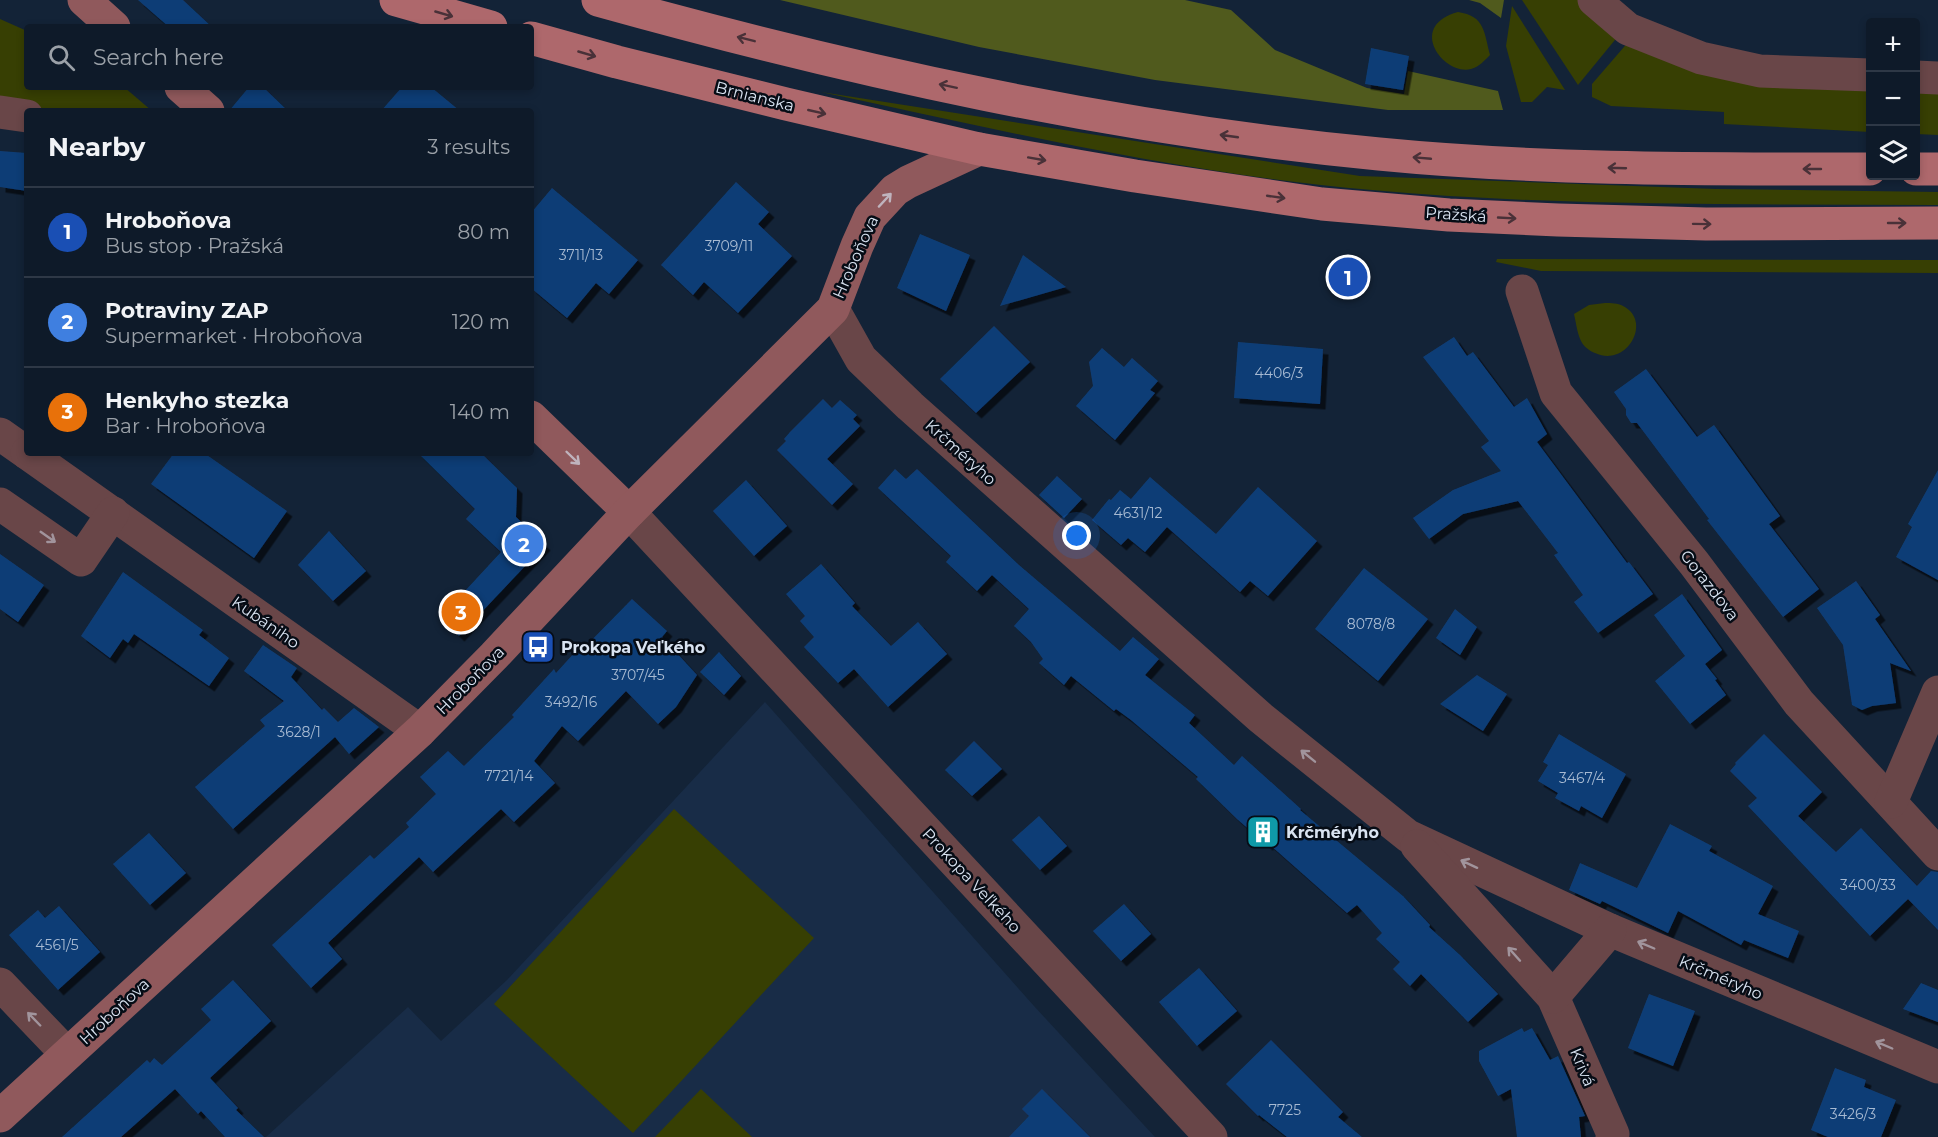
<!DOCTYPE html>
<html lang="en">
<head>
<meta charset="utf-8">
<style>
  body { margin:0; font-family:Montserrat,sans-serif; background:#1c2735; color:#f1f3f6 }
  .controls { position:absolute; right:18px; top:18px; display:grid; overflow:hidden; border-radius:6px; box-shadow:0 3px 9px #0003 }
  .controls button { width:54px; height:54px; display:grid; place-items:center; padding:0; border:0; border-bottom:2px solid #2e3846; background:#0e1a29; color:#f1f3f6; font:30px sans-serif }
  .you { position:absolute; left:1077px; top:536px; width:21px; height:21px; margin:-15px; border:4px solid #fff; border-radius:50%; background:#1a73e8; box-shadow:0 0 0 9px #1a73e833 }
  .badge { display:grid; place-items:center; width:39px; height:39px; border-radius:50%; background:#9acb35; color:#fff; font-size:20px; font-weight:700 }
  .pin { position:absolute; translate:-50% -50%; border:3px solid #fff; box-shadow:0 2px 6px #0006 }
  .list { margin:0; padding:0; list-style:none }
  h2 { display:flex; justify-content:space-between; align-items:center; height:78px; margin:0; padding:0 24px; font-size:26px }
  h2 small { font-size:20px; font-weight:400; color:#9ba1a8 }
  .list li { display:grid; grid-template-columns:39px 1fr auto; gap:18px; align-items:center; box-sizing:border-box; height:90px; padding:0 24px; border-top:2px solid #2e3846 }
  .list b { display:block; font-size:22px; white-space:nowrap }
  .list p { margin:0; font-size:20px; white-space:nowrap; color:#9ba1a8 }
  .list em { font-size:20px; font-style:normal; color:#9ba1a8 }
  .icon { flex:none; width:33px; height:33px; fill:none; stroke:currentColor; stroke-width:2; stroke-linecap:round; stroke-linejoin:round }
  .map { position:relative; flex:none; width:1938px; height:1137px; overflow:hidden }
  .search { position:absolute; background:#0e1a29; box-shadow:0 3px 9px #0003; left:24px; top:24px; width:510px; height:66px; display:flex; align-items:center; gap:15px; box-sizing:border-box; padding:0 21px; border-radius:6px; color:#9ba1a8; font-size:22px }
  .panel { position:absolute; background:#0e1a29; box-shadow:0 3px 9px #0003; left:24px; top:108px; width:510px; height:348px; border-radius:6px }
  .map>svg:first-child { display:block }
  .built { fill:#182c47 }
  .green { fill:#373f03 }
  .forest { fill:#505a1d }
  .building { fill:#113e76; filter:url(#shadow) }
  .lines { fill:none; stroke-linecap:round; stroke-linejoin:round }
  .street { stroke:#694648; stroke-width:33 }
  .secondary { stroke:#90595c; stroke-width:33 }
  .primary { stroke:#ae686c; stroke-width:33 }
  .oneway { stroke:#493138 }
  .oneway2 { stroke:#bfb3bd }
  .oneway3 { stroke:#a1949c }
  .labels { text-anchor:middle; stroke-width:5; stroke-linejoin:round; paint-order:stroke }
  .number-label { font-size:14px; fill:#a7bad2 }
  .street-label { font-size:16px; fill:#d9e3f1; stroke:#060c15 }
  .poi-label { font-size:16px; font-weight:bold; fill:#d9e3f1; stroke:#060c15; text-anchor:start }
</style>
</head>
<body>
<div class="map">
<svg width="1938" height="1137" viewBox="0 0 1938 1137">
  <defs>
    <filter id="shadow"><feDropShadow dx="5.5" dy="5.5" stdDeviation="0" flood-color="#0009"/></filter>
  </defs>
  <rect width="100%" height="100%" fill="#132337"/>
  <path class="built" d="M765,702L1034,1006L1155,1137H266L408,1007L441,1041L507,980Z"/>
  <g class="green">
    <path d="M1522,0H1578L1619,35L1578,85Z"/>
    <path d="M1512,6L1565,90L1547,87L1532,102H1521L1506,46Z"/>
    <path d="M1458,12C1485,16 1484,32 1490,55C1485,60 1479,67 1471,69C1444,76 1406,26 1458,12Z"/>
    <path d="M0,19L27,31V87H124L152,111H49L0,101Z"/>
    <path d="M1630,40L1870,88V132L1724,124V112L1611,106L1592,97V84Z"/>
    <path d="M1916,91L1938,92V135L1916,134Z"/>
    <path d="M821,92L1360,176L1716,189L1938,192V205C1749,204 1560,207 1372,190C1186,174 1004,131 821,92Z"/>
    <path d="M1497,259L1938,260V273L1541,271L1496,262Z"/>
    <path d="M1605,303C1611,303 1618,303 1623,306C1653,321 1627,368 1595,353C1590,351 1584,347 1581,341C1577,333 1576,322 1574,314L1589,305Z"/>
    <path d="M674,809L814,938L633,1133L494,1004Z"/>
    <path d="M701,1089L752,1137H655Z"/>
  </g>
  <g class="forest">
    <path d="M780,0H1185L1231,10L1275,50L1367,88L1404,94L1408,71L1498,91L1503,110H1388L1155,80L979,47Z"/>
    <path d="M1469,0H1504L1501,18L1480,3Z"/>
  </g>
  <g class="building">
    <path d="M138,0H183L212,27H169Z"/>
    <path d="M1371,48L1409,56L1403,90L1365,84Z"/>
    <path d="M249,87H263L288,111H229Z"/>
    <path d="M402,87H431L460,111H381Z"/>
    <path d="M0,151L27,153V191L0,187Z"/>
    <path d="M736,182L769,212L758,224L792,256L738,313L704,282L693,295L661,265Z"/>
    <path d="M552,188L638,260L609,294L596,283L567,318L531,288V213Z"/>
    <path d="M920,234L970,255L946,311L897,288Z"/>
    <path d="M1023,255L1066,287L1000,306Z"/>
    <path d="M994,326L1030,362L976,413L940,379Z"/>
    <path d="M1454,337L1467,356L1473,352L1514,407L1527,398L1547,434L1537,442L1627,563L1629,562L1653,594L1598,633L1574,602L1583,595L1554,555L1558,553L1518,501L1463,514L1429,539L1413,518L1453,490L1501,471L1481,447L1489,441L1423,357Z"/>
    <path d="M1238,342L1323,349L1320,404L1234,398Z"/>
    <path d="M1102,348L1124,367L1132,358L1158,381L1150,390L1155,393L1115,440L1076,406L1093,386L1089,362Z"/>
    <path d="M1646,369L1697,437L1714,425L1780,516L1769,524L1819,589L1783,617L1707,520L1709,519L1637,423H1631L1626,415V409L1614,392Z"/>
    <path d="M823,399L832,408L840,400L857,415L853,419L860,426L827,459L853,484L832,505L777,450L786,441L784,439L790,432Z"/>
    <path d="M174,453H204L287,511L254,558L151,484Z"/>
    <path d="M418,453H481L517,488L516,517L545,545L459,636L440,618L501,552L466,519L475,509Z"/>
    <path d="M895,469L906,479L917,469L1019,565L1120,651L1133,637L1159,659L1145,675L1195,715L1189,723L1234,765L1242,756L1301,809L1300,810L1403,896L1430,925L1429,927L1460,955L1498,994L1468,1022L1421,974L1410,986L1393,969L1400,962L1376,939L1382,933L1357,905L1347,913L1269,844L1267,845L1237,819L1196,779L1198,777L1131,720L1116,709L1114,711L1071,676L1064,685L1039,663L1043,659L1031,642L1014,626L1029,609L992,575L977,591L946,562L951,556L878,488Z"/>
    <path d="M1938,470V580L1896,557L1912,527L1908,524Z"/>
    <path d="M1057,476L1082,499L1064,518L1039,495Z"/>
    <path d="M1150,477L1216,534L1258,487L1317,541L1268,596L1250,581L1240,592L1167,527L1145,552L1128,538L1121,545L1092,520L1109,499L1111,500L1120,490L1131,499Z"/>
    <path d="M746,480L787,526L754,556L713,511Z"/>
    <path d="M329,531L366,571L333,601L298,565Z"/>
    <path d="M0,554L44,585L18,622L0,609Z"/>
    <path d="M821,564L855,603L852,606L891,646L918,622L947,654L888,707L854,669L838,683L804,647L814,637L800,621L805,616L786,594Z"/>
    <path d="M1364,568L1428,619L1378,681L1315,629Z"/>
    <path d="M123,572L203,630L199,635L229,658L209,686L134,634L128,643L123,639L110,658L81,636Z"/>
    <path d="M1856,581L1880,615L1875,619L1911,671L1890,663L1896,703L1872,706L1862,710L1852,705L1843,645L1817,608Z"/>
    <path d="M1682,594L1722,650L1705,664L1717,679L1715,680L1726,695L1690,724L1655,681L1685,656L1654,615Z"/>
    <path d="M632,599L667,631L662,637L697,675L676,707L658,724L626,691L578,741L562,726L534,761L555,783L514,822L501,809L433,872L419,857L328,943L342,959L311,988L272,945L370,855L374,859L409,827L406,823L436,794L420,777L448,751L464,766L514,717L512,715L554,669L556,673L576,651L579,653Z"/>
    <path d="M1455,609L1477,627L1460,655L1436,638Z"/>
    <path d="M263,645L297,668L291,677L322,710L324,708L338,722L354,708L379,727L349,754L335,737L233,829L195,787L265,726L260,720L284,701L244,671Z"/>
    <path d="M719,652L741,676L724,695L700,672Z"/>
    <path d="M1477,675L1507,694L1483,731L1440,704Z"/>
    <path d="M1559,734L1626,774L1602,818L1581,806L1579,811L1555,798L1558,793L1538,781L1548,765L1543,762Z"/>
    <path d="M1764,734L1822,792L1798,816L1836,852L1861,828L1917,886L1931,871L1938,872V930L1908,899L1870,936L1748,806L1757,798L1730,771L1736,764L1735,763Z"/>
    <path d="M974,741L1002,769L972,796L945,770Z"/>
    <path d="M1039,816L1067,846L1040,870L1012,840Z"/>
    <path d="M1670,824L1712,846L1709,851L1773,886L1758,914L1799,931L1788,958L1744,940L1741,945L1678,911L1668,933L1602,901L1600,904L1569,890L1580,863L1637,888Z"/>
    <path d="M149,833L186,873L150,905L113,864Z"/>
    <path d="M1124,904L1151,934L1121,961L1093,931Z"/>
    <path d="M59,906L100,952L58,990L9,935L38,910L45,918Z"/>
    <path d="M1199,968L1237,1011L1197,1046L1159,1002Z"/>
    <path d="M233,980L271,1021L210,1078L238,1108L236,1110L264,1137H225L201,1111L198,1114L175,1089L121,1137H62L147,1060L150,1063L154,1058L162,1065L211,1020L201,1009Z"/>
    <path d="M1921,983L1938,990V1022L1903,1009Z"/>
    <path d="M1649,994L1695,1011L1673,1066L1628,1048Z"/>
    <path d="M1522,1028L1524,1032L1532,1028L1550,1060L1558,1056L1585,1116L1579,1117L1581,1137H1517L1511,1089L1498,1096L1479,1061V1051Z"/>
    <path d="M1271,1040L1343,1112L1338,1117L1362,1137H1287L1259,1115L1258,1116L1226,1084Z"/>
    <path d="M1835,1068L1866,1080L1864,1087L1896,1100L1881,1137H1828L1811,1130Z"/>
    <path d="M1042,1089L1090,1137H1009L1029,1116L1022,1109Z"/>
  </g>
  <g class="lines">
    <g class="street">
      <path d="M1594,0L1628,29L1701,58L1760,71L1870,75"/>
      <path d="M1916,77L1938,78"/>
      <path d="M0,112L27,116"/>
      <path d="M1522,291L1556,393L1694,563L1799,703L1938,854"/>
      <path d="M833,309L861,359L910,406L1261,718L1408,836L1610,930L1938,1067"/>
      <path d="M0,434L27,453"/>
      <path d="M27,453L420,731"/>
      <path d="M0,504L81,560L113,513"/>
      <path d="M629,512L1211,1137"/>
      <path d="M1891,802L1938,692"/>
      <path d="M1417,846L1553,997L1613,1134L1612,1137"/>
      <path d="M0,984L67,1054"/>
      <path d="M1553,997L1610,930"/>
    </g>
    <g class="secondary">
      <path d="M84,0L114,27"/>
      <path d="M181,87L208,111"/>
      <path d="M531,417L629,512"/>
      <path d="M0,1116L420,731L494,656L629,512L833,309L857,246L870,217L895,190L908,182L979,149"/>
    </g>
    <g class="primary">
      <path d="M396,0L491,27"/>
      <path d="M598,0C853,71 1114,129 1379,154C1542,170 1706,169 1870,169"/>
      <path d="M531,38L617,62L786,104L979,149L1135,176L1322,204L1449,215L1558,220L1706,224L1938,223"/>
      <path d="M1916,169H1938"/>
    </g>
  </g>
  <defs><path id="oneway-shaft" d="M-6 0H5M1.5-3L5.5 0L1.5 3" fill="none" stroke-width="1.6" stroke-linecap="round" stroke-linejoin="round" transform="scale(1.5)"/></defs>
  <g class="oneway">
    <use href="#oneway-shaft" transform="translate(444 14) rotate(16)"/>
    <use href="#oneway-shaft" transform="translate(746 39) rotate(-166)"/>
    <use href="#oneway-shaft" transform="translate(587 54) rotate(16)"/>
    <use href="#oneway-shaft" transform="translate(948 86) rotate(-168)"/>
    <use href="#oneway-shaft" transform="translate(817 112) rotate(13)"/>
    <use href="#oneway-shaft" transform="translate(1229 136) rotate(-172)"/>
    <use href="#oneway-shaft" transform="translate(1422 158) rotate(-175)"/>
    <use href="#oneway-shaft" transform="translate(1037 159) rotate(10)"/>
    <use href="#oneway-shaft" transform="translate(1617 168) rotate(-178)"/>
    <use href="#oneway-shaft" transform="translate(1812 169) rotate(180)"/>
    <use href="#oneway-shaft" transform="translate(1276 197) rotate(8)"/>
    <use href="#oneway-shaft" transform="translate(1507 218) rotate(3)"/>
    <use href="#oneway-shaft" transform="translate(1897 223)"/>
    <use href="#oneway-shaft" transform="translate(1702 224) rotate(1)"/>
  </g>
  <g class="oneway2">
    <use href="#oneway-shaft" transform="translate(885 200) rotate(-47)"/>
    <use href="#oneway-shaft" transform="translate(573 458) rotate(44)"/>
  </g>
  <g class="oneway3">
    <use href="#oneway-shaft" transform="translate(48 537) rotate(35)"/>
    <use href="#oneway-shaft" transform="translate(1308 756) rotate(-141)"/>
    <use href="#oneway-shaft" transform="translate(1469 864) rotate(-155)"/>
    <use href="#oneway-shaft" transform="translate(1646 945) rotate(-157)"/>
    <use href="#oneway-shaft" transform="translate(1514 954) rotate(-132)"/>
    <use href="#oneway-shaft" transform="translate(34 1019) rotate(-134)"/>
    <use href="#oneway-shaft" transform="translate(1884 1045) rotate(-157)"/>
  </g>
  <defs>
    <symbol id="bus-square" viewBox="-11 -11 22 22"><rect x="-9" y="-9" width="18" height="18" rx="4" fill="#1a4fb4" stroke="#060c15"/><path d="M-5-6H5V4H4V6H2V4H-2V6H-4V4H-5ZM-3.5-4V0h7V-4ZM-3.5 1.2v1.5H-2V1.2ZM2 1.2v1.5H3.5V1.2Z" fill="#fff"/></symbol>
    <symbol id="building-square" viewBox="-11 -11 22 22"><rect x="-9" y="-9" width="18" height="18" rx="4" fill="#0f9aa8" stroke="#060c15"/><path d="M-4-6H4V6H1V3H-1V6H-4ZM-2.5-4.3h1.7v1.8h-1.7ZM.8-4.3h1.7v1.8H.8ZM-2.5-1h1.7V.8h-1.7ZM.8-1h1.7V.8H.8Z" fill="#fff"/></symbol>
  </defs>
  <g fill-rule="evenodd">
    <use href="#bus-square" x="519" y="628" width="38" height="38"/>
    <use href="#building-square" x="1244" y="813" width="38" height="38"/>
  </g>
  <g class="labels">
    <g class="number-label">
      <text x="729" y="251">3709/11</text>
      <text x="581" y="260">3711/13</text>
      <text x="1279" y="378">4406/3</text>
      <text x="1138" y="518">4631/12</text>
      <text x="1371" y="629">8078/8</text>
      <text x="638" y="680">3707/45</text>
      <text x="571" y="707">3492/16</text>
      <text x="299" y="737">3628/1</text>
      <text x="509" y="781">7721/14</text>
      <text x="1582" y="783">3467/4</text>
      <text x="1868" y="890">3400/33</text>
      <text x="57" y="950">4561/5</text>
      <text x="1285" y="1115">7725</text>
      <text x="1853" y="1119">3426/3</text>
    </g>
    <g class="street-label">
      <text transform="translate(755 96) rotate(14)" y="6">Brnianska</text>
      <text transform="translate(1456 214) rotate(4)" y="6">Pražská</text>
      <text transform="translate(855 257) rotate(-66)" y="6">Hroboňova</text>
      <text transform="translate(961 452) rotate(42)" y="6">Krčméryho</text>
      <text transform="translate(1710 585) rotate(52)" y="6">Gorazdova</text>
      <text transform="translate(266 622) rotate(35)" y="6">Kubániho</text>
      <text transform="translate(470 680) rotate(-45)" y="6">Hroboňova</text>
      <text transform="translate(972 880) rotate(47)" y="6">Prokopa Veľkého</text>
      <text transform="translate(1721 977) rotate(23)" y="6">Krčméryho</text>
      <text transform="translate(114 1011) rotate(-43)" y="6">Hroboňova</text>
      <text transform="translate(1583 1067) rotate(67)" y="6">Krivá</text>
    </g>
    <g class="poi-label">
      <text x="561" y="653">Prokopa Veľkého</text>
      <text x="1286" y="838">Krčméryho</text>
    </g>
  </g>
</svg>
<div class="controls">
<button>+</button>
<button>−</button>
<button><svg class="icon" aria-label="layers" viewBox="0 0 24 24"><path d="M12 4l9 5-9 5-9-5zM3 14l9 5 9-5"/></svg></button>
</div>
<div class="you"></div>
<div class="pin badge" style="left:1348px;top:277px;background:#1a4fb4">1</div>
<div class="pin badge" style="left:524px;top:544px;background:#3f7fe0">2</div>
<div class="pin badge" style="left:461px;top:612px;background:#e8710a">3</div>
<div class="search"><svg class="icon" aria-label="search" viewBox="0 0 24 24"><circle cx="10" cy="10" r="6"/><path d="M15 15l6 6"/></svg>Search here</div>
<section class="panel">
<h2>Nearby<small>3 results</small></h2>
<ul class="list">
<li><span class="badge" style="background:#1a4fb4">1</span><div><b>Hroboňova</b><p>Bus stop · Pražská</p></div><em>80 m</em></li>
<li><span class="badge" style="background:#3f7fe0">2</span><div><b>Potraviny ZAP</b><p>Supermarket · Hroboňova</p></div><em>120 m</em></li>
<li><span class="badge" style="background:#e8710a">3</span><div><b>Henkyho stezka</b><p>Bar · Hroboňova</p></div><em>140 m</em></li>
</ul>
</section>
</div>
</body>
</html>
